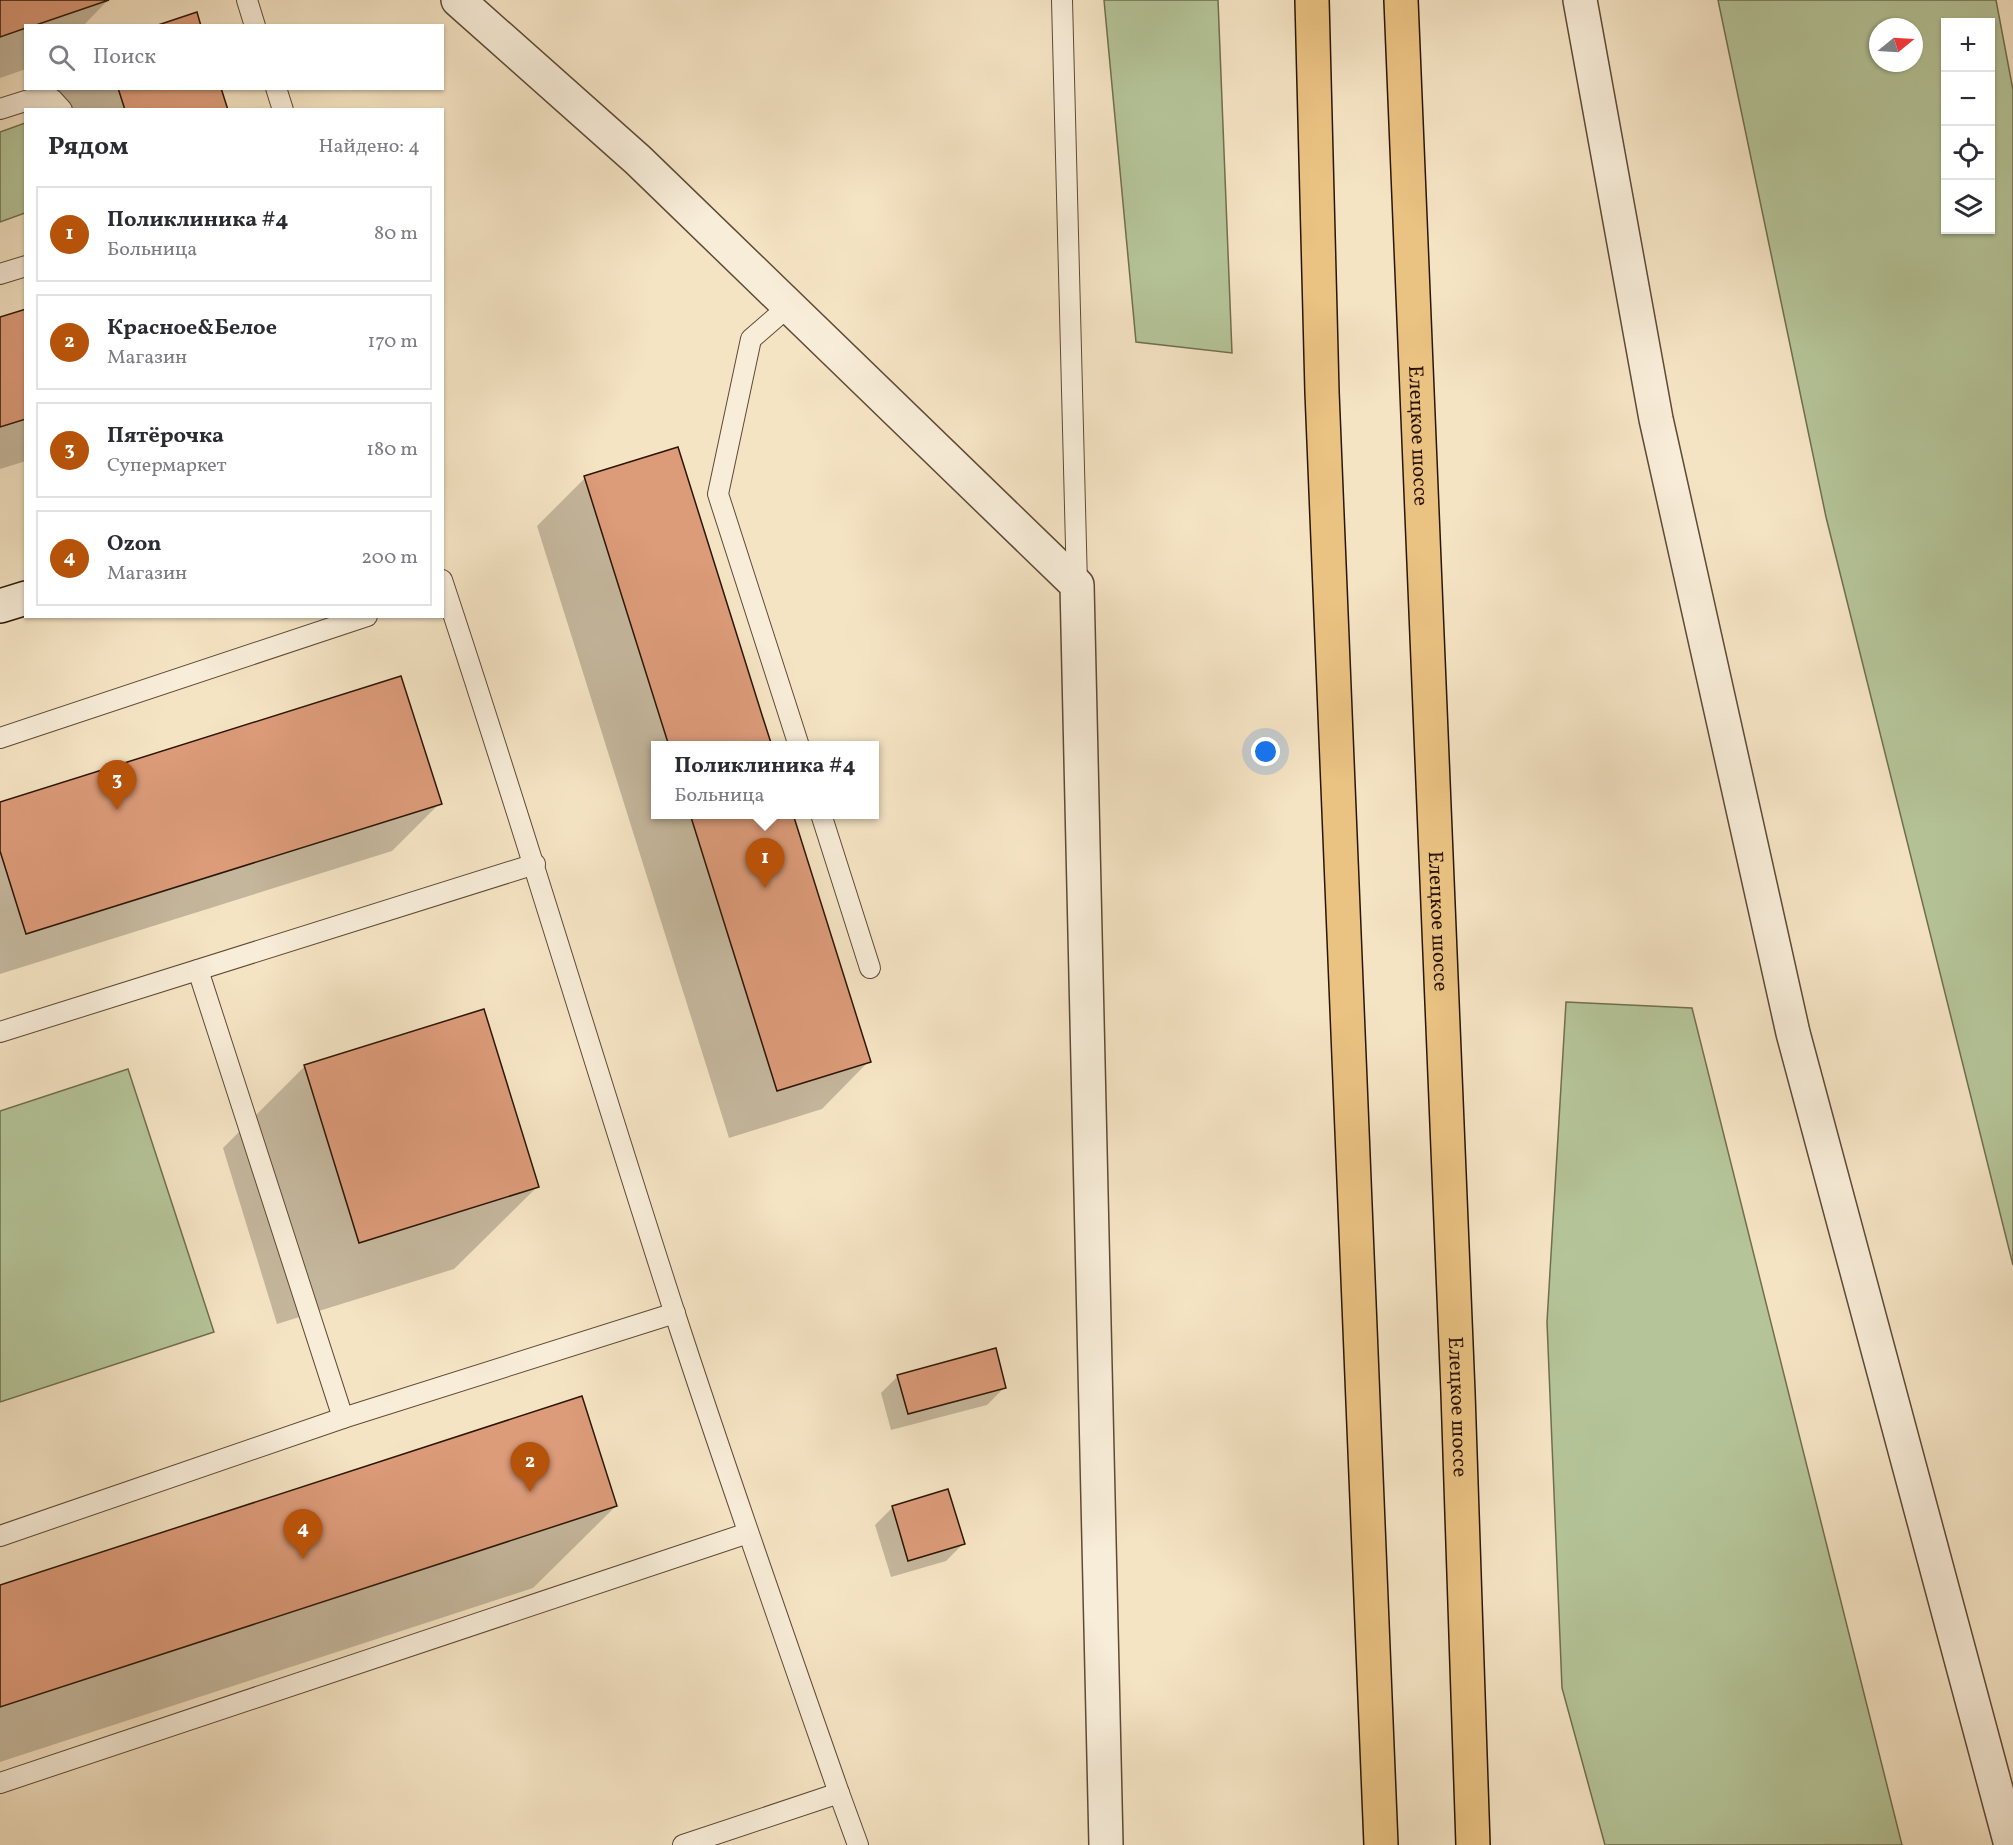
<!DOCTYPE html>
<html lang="ru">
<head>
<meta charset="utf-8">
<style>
  body { margin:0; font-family:Vollkorn,serif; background:#f7f7f7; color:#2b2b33 }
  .controls { position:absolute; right:18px; top:18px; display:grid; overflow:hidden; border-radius:0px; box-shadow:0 2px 4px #0004 }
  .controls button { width:54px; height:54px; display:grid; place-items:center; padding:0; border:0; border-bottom:2px solid #e1e1e2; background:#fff; color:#2b2b33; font:30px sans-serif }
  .compass { position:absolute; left:1869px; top:18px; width:54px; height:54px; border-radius:50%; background:#fff; box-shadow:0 2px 4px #0004; rotate:72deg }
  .you { position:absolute; left:1266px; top:752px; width:21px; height:21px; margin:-15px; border:4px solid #fff; border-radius:50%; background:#1a73e8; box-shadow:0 0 0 9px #1a73e833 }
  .badge { display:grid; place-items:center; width:39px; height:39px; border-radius:50%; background:#b45309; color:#fff; font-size:20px; font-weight:700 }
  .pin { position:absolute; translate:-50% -50px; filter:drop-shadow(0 2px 3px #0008) }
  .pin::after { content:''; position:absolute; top:32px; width:21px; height:18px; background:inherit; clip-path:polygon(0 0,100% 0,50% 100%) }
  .popup { position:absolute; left:651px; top:741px; width:228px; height:78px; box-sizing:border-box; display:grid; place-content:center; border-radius:0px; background:#fff; filter:drop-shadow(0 2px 4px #0005); font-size:20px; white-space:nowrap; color:#7c7c81 }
  .popup b { font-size:22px; color:#2b2b33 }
  .popup::after { content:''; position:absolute; left:50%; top:100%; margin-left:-12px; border:12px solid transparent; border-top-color:#fff }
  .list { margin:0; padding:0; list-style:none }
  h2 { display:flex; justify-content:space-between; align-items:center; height:78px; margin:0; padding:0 24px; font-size:26px }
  h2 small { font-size:20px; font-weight:400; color:#7c7c81 }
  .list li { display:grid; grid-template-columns:39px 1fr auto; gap:18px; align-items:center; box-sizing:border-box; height:96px; margin:0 12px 12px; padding:0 12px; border:2px solid #e1e1e2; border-radius:0px }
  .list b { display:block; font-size:22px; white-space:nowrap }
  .list p { margin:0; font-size:20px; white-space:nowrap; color:#7c7c81 }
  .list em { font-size:20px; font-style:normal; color:#7c7c81 }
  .icon { flex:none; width:33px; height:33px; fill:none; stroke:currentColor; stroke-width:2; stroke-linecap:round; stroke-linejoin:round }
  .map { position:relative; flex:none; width:2013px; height:1845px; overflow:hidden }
  .search { position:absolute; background:#fff; box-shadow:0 2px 4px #0004; left:24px; top:24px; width:420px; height:66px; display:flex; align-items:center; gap:15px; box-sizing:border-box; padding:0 21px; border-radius:0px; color:#7c7c81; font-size:22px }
  .panel { position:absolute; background:#fff; box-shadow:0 2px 4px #0004; left:24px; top:108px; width:420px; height:510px; border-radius:0px }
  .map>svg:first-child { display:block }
  .green { fill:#b5c599; stroke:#706e4f; stroke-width:1.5; fill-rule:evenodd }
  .shadow { fill:#0003 }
  .building { fill:#dc9b79; stroke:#2b1605; stroke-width:1.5 }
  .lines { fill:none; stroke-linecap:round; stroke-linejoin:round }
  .lane-casing { stroke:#5e4a35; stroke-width:22 }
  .street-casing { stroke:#5e4a35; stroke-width:36 }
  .secondary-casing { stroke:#2b1605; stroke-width:36 }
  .primary-casing { stroke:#2b1605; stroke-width:36 }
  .lane { stroke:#f8edd9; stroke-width:20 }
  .street { stroke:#f8edd9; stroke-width:33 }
  .secondary { stroke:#f8edd9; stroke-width:33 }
  .primary { stroke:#eac282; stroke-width:33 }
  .labels { text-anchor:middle; stroke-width:4.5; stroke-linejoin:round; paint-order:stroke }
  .street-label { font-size:21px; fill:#2b1605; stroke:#f8edd9 }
</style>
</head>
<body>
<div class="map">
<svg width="2013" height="1845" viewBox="0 0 2013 1845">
  <rect width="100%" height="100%" fill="#f5e4c4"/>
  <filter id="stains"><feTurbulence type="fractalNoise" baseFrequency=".00333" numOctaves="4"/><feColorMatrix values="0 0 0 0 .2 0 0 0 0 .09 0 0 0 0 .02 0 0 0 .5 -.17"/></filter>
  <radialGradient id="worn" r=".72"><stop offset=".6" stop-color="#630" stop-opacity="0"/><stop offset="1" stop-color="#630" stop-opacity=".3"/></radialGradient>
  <g class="green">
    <path d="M1104,0H1218L1232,353L1136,342Z"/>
    <path d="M1718,0H1996L2013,90V1265L1826,517ZM1990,22V230H1946V22ZM1878,27H1914V63H1878Z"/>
    <path d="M25,123V213L0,222V132Z"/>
    <path d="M1566,1002L1692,1008L1902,1845H1605L1562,1688L1547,1322Z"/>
    <path d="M128,1069L214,1332L0,1402V1111Z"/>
  </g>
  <g class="shadow">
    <path d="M0,0H108L83,26H26V69L0,78Z"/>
    <path d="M59,88H220L226,110H42L41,107Z"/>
    <path d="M26,310V461L0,469V318Z"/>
    <path d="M585,478L770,746H656V814H792L869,1061L822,1109L729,1138L537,526Z"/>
    <path d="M0,803H440L392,851L0,974Z"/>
    <path d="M305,1066L537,1187L454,1269L277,1324L223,1148Z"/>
    <path d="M898,1376L1005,1387L987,1405L891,1430L881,1393Z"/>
    <path d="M616,1506L533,1588L0,1762V1586Z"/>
    <path d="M893,1507L963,1544L946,1561L891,1577L875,1525Z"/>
  </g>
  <g class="building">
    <path d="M0,0H109L33,26H26V28L0,37Z"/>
    <path d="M197,12L201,26H155Z"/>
    <path d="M118,88H221L228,110H125Z"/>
    <path d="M26,309V419L0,427V317Z"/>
    <path d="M678,447L762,715L772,746H669L584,476Z"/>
    <path d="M401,676L442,804L26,934L0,851V802Z"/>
    <path d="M690,814H793L871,1062L777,1091Z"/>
    <path d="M484,1009L539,1187L359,1243L304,1065Z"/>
    <path d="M996,1348L1006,1388L908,1414L897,1375Z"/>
    <path d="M582,1396L617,1506L0,1707V1585Z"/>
    <path d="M948,1489L965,1544L908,1561L892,1506Z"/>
  </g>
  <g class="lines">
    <defs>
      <g id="lane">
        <path d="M247,0L255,26"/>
        <path d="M1062,0L1077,585"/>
        <path d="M276,88L283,110"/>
        <path d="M0,109L35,98L52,99L62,110"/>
        <path d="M0,274L26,266"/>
        <path d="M789,306L751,339L718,494L799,746"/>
        <path d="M442,580C523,824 596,1070 675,1314C727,1474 783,1633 839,1793"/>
        <path d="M0,738L367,616"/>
        <path d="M821,814L870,968"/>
        <path d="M198,970L343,1418"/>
        <path d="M0,1032L535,864"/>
        <path d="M0,1536L343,1418L675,1313"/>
        <path d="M0,1783L748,1533"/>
        <path d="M683,1845L839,1793L858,1845"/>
      </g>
      <g id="street">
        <path d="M458,0L638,160L1077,585L1106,1845"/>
        <path d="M1580,0L1656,419L1793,1033L2011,1845"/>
      </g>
      <path id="secondary" d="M0,606L26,598"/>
      <g id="primary">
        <path d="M1312,0L1322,392L1381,1845"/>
        <path id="s1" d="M1401,0L1458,1393L1473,1845"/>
      </g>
    </defs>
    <use href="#lane" class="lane-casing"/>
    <use href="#street" class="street-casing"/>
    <use href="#secondary" class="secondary-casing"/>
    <use href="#primary" class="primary-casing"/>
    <use href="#lane" class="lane"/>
    <use href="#street" class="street"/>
    <use href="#secondary" class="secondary"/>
    <use href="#primary" class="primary"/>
  </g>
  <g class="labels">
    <g class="street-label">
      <text dy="7" stroke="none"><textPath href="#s1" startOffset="436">Елецкое шоссе</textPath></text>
      <text dy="7" stroke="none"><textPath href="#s1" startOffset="922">Елецкое шоссе</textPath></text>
      <text dy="7" stroke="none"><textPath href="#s1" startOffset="1408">Елецкое шоссе</textPath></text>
    </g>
  </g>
  <rect width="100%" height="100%" filter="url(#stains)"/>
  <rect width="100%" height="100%" fill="url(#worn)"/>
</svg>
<div class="controls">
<button>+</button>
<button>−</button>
<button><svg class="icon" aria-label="locate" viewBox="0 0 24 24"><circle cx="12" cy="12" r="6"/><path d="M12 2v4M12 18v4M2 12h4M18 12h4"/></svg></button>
<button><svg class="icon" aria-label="layers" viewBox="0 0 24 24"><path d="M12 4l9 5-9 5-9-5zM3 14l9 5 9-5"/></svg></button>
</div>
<svg class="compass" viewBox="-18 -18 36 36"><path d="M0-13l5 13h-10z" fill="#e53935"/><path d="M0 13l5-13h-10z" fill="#7c7c81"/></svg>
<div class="you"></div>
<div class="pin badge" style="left:765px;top:888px">1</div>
<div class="popup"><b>Поликлиника #4</b>Больница</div>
<div class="pin badge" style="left:530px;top:1492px">2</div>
<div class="pin badge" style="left:117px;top:810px">3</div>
<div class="pin badge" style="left:303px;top:1559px">4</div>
<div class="search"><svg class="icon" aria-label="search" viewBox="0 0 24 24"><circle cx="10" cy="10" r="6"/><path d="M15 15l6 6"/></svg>Поиск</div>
<section class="panel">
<h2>Рядом<small>Найдено: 4</small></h2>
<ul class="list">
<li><span class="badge">1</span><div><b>Поликлиника #4</b><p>Больница</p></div><em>80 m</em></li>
<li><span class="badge">2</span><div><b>Красное&amp;Белое</b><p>Магазин</p></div><em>170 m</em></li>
<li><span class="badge">3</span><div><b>Пятёрочка</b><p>Супермаркет</p></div><em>180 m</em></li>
<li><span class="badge">4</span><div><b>Ozon</b><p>Магазин</p></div><em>200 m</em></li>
</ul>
</section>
</div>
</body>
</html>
